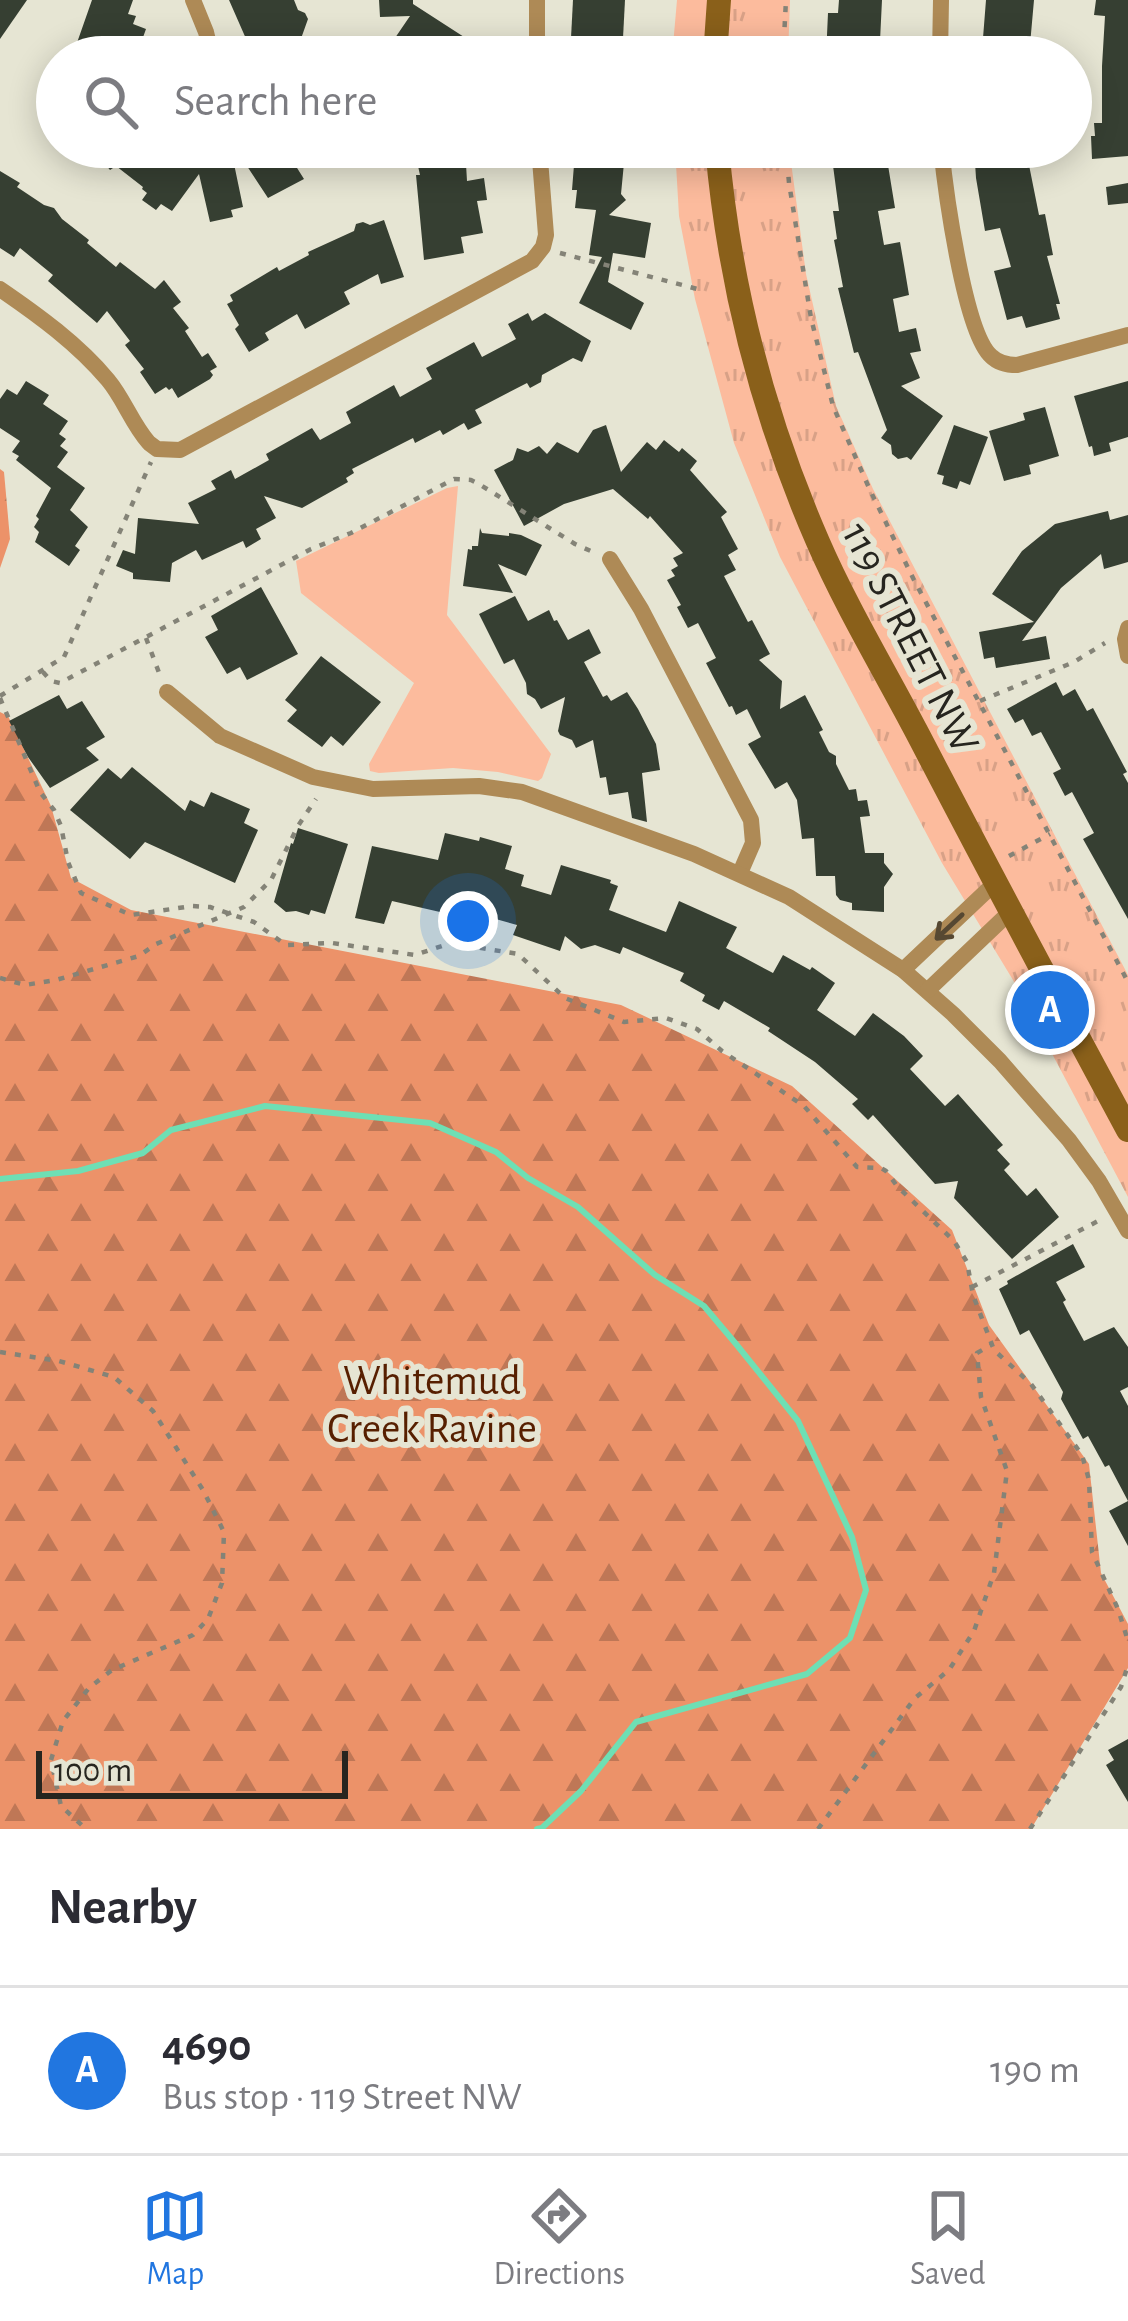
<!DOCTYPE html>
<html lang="en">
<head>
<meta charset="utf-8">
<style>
  body { margin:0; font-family:"Alegreya Sans",sans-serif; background:#f2f2f3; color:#2b2b33 }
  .scale { position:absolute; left:36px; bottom:30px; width:312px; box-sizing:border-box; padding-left:12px; border:6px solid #26251f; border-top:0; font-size:33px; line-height:42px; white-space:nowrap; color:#26251f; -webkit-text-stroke:9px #e6e5d3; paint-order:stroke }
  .you { position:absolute; left:468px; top:921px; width:42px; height:42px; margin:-30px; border:9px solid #fff; border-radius:50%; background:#1a73e8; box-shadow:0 0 0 18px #1a73e833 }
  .badge { display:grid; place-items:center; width:78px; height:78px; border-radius:50%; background:#2176e0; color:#fff; font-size:39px; font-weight:700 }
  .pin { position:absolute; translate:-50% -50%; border:6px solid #fff; box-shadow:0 3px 12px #0006 }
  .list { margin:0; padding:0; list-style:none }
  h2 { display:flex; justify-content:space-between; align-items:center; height:156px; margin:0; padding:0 48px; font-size:51px }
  h2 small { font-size:39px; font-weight:400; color:#7c7c81 }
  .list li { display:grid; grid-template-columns:78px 1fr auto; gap:36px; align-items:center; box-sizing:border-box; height:168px; padding:0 48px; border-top:3px solid #e1e1e2 }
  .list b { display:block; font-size:45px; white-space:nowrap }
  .list p { margin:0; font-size:39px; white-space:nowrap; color:#7c7c81 }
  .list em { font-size:39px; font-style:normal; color:#7c7c81 }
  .icon { flex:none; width:66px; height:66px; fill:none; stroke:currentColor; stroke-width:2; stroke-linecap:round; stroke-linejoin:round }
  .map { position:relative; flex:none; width:1128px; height:1829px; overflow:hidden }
  .search { position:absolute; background:#fff; box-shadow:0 6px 30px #0003; left:36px; right:36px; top:36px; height:132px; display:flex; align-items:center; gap:30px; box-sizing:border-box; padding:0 42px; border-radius:66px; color:#7c7c81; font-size:45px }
  .sheet { height:324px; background:#fff }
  nav { display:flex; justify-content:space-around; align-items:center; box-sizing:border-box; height:168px; border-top:3px solid #e1e1e2; background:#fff; font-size:33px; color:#7c7c81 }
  nav a { display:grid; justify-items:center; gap:6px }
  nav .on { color:#2176e0 }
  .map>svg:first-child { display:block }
  .grass { fill:url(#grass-tufts) }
  .forest { fill:url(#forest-firs) }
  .park { fill:#fcbb9d }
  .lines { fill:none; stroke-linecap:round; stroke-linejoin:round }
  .stream { stroke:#6edfb4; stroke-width:6 }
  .building { fill:#363f32 }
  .path { stroke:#848377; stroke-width:4.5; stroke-dasharray:6 9; stroke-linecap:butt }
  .street { stroke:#ae8a56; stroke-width:16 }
  .secondary { stroke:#8a601a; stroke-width:24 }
  .oneway { stroke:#564832 }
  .labels { text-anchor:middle; stroke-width:12; stroke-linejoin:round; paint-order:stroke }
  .street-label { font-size:42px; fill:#26251f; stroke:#e6e5d3 }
  .park-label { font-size:42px; fill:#571f00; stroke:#e6e5d3 }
</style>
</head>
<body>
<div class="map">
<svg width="1128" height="1829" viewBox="0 0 1128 1829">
  <defs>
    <pattern id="grass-tufts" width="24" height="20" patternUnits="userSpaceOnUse" patternTransform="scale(3)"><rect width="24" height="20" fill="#fcbb9d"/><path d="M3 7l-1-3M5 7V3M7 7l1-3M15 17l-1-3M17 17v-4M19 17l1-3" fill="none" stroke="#d8a187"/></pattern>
    <pattern id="forest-firs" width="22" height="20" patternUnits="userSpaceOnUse" patternTransform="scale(3)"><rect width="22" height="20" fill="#ec9269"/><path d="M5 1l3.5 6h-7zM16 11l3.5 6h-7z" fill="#bf7756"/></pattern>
  </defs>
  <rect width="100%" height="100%" fill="#e6e5d3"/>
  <g class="grass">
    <path d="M677,0H790L788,57H672Z"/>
    <path d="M675,147H789L806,274L836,406L873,489L1128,975V1197L1013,980L942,863L780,557L734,443L695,299L679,216Z"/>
  </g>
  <g class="forest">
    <path d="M0,469L4,472L10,539L0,568Z"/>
    <path d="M0,712L8,716L51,806L71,878L131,910L621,1005L792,1086L952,1230L989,1325L1089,1464L1101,1573L1128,1624V1668L1031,1829H0Z"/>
  </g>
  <path class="park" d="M458,486L447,615L551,754L542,778L538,781L498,772L453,768L379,773L370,771L369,764L414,683L301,593L296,561L447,488Z"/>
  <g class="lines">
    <path class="stream" d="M0,1179L78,1171L143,1153L171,1130L265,1106L430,1123L496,1152L528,1178L578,1207L655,1275L704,1306L736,1344L798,1421L852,1537L866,1590L850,1638L807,1674L636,1722L581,1791L542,1828L537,1829"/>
  </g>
  <g class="building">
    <path d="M0,0H27L0,39Z"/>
    <path d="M92,0H133L128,14L136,16L133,24L146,29L136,57H72Z"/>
    <path d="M229,0H294L298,10L305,13L308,19L298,47L319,39L326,57H275L284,52L282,47L268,53L261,37L247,41Z"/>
    <path d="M379,0H413V4L478,46L472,57H382L410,16L380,17Z"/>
    <path d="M573,0H625L622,57H570Z"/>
    <path d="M839,0H882L880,41L868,40L866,57H826L828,13H838Z"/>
    <path d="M986,0H1034L1029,56L970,57L972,37L983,38Z"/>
    <path d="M1096,0H1128V156L1092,159L1091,136H1095L1094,123H1102V66L1105,16L1094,15Z"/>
    <path d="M106,147H171L198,167L233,159L243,207L231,210L233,217L210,222L199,174L172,211L161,204L156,210L142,200L147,193L142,189L143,187L116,166L110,170L97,154Z"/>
    <path d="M421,147H465L467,181L484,178L487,200L477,201L483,233L461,237L464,253L424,260L416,175H420L418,166H422Z"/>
    <path d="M571,147H630L629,163H624L621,194L626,200L609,215L651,223L645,258L613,253L608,282L644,303L631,330L579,303L602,257L589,255L596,210L575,208L577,190H572L574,165L570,164Z"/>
    <path d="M870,147L872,161L887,159L895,208L878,211L884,245L900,242L904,265L909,295L893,299L899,332L916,328L921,351L910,353L920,378L901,386L943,416L911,460L907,457L898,459L892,454L891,445L881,438L887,430L858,352L854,353L838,288L843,287L834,240L837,239L833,211H839L832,158H836L834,148Z"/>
    <path d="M974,147H1020L1022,166L1029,165L1039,215L1045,214L1053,255L1047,256L1060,304H1056L1060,319L1026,328L1022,316L1007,320L994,271L1011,267L1000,228L985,231L976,178Z"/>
    <path d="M263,148L272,162L287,152L304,179L268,198L243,160Z"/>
    <path d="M0,171L20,183L17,187L44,205L54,208L62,219L89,240L87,243L116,267L120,262L155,289L164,280L181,302L173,308L189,328L185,331L202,357L208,353L217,367L210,371L213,375L210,379L178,398L172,388L169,390L166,387L155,394L140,372L144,369L125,345L130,341L107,311L97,323L48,281L53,275L20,248L14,257L0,248Z"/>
    <path d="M1128,183V203L1108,205L1106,187Z"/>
    <path d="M384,220L404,277L381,284L378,274L344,292L350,304L305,329L297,314L265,333L269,340L249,352L235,329L239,325L227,304L233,301L230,295L277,267L279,271L309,255L308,252L354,231L356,224L363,222L370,225Z"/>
    <path d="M528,313L532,321L545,313L591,341L582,362L573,358L542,375L541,382L530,388L527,383L475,410L482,423L468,430L464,423L443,435L440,430L415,443L413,438L352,469L354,473L346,478L348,482L302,508L264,496L276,518L256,529L261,539L246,548L243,541L202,560L196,550L172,563L170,582L133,579V573L116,566L123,550L135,554L138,518L199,524L188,503L216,489L211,481L231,470L235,479L269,460L266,454L312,428L320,440L351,423L346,412L394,385L400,397L432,379L426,368L474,342L482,357L516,339L508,324Z"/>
    <path d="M26,381L49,395L43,404L68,421L59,434L66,439L60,446L68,452L57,467L85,488L70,510L88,527L75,546L80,550L69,566L35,542L39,532L34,527L39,519L36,516L51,488L16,460L19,456L12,452L20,441L0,428V399L7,389L17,395Z"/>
    <path d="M1128,381V437L1109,443L1111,451L1094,456L1092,446L1089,447L1074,396Z"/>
    <path d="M1045,407L1059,456L1029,465L1031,474L1004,481L989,431L1025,420L1023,413Z"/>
    <path d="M606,425L621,472L647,442L656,450L664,440L679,452L682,448L697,461L690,470L727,512L721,517L738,549L728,555L736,570L724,576L748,622L752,620L770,654L759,660L782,681L780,709L805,695L823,730L819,732L829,752L836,756V764L849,790L856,789L858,801L867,800L870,816L860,817L865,853H884V863L893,874L884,887V912L852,910V903L840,900L836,895L835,876H816L814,838L802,839L797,800L787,782L775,789L748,744L761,737L747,709L736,715L732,706L729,707L706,663L716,658L698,623L688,628L677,607L681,605L667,580L675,576L671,570L678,566L673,558L683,553L650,516L648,519L613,489L564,504L524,526L494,470L513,460L517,448L528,452L539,446L547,454L557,442L578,453L593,430Z"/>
    <path d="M954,425L988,437L970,485L960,481L957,489L942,484L944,476L937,474Z"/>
    <path d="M1108,511L1110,520L1128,515V562L1104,569L1101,554L1061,588L1022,641L1046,636L1050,659L996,668L994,657L984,659L979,632L1034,622L992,594L1022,551L1055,524Z"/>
    <path d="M480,528L482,533L509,536V533L521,535L542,545L526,576L498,564L513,593L463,586L468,549L472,550V546H478Z"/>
    <path d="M261,587L298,654L247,680L240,667L227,674L205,637L218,630L211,616Z"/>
    <path d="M515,596L528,621L549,610L554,621L557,620L568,640L589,629L601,653L584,662L603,697L607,695L611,701L627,692L638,709L656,744L660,770L642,773L647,822L632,818L628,792L609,795L606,777L600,778L593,740L576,748L572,740L560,735L558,731L565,697L541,709L535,699L527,694L526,683L514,659L504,664L479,614Z"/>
    <path d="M321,656L381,702L343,746L331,736L322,747L287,721L297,710L285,700Z"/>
    <path d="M1056,682L1063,696L1075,689L1087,711L1093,708L1127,772L1123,774L1128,783V919L1083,839L1094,833L1072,792L1065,796L1053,773L1061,769L1041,732L1032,736L1023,719L1015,723L1007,709Z"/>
    <path d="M59,695L67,709L82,701L105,737L86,748L99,760L50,788L28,757L9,721Z"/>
    <path d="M132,767L185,811L190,800L204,807L211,792L250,809L244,823L258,830L235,883L145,842L130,859L70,810L108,768L121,779Z"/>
    <path d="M298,828L348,844L325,914L311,910L309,915L296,911L286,912L274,902L291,843L293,844Z"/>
    <path d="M445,833L479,841L480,837L512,846L505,869L524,875L521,886L551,895L561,865L611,880L610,883L618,886L609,910L666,932L679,901L737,927L726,948L773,973L783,955L810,970L812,967L835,983L817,1010L855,1036L873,1013L904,1036L923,1056L910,1069L945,1106L958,1094L1003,1145L997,1150L1010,1164L1004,1170L1027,1196L1036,1188L1059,1217L1012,1259L954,1198L958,1181L935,1184L873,1115L868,1120L852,1104L858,1099L815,1062L768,1031L770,1028L724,1001L719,1010L702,1001L705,995L680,981L684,973L623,947L620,954L595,945L581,949L565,936L560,951L513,935L517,925L485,916L486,910L454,901L451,911L441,909L440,912L392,901L384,924L355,918L372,846L438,860Z"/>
    <path d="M1073,1244L1085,1267L1056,1282L1066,1300L1063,1302L1067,1310L1084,1341L1114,1327L1128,1347V1387L1120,1391L1128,1406V1546L1109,1511L1128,1501L1109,1465L1105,1467L1088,1436L1083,1439L1061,1399L1063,1392L1029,1330L1020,1335L999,1289L1008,1284L1007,1281Z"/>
    <path d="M1128,1739V1802L1106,1765L1114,1760L1108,1750Z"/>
  </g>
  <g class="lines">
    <g class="path">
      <path d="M783,57L786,0"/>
      <path d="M786,147L789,183L811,318L833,406L870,490L914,580L1128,982"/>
      <path d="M560,253L705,291"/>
      <path d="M146,638L161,678"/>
      <path d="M43,672L51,681L60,683L311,549L351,533L454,479L471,480L479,484L575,544L593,552"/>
      <path d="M0,696L64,657L151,462"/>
      <path d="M0,698L40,792L54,810L61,826L68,862L81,893L131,915L192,906L210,907L254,922L286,945L332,943L415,955L451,943L518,954L565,998L624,1022L666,1018L697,1029L722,1051L804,1106L857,1167L881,1168L886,1171L897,1186L954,1241L967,1262L973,1295L994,1350L1031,1384L1082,1455L1089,1480L1092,1552L1118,1609L1128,1641"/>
      <path d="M980,701L1074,662L1105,643"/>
      <path d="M1009,856L1050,834"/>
      <path d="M0,978L25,985L56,980L139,956L156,944L244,907L271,880L298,826L316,799"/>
      <path d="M972,1287L1100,1220"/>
      <path d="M0,1352L59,1361L114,1377L153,1411L203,1490L224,1532L222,1583L208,1619L193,1635L112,1670L89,1688L63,1721L51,1760L61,1806L86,1829"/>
      <path d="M818,1829L915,1698L949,1670L974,1631L994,1573L1007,1471L981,1397L977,1353L991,1345"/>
      <path d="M1030,1829L1121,1687L1128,1665"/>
    </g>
    <g class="street">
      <path d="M193,0L206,32L212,57"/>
      <path d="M537,57V0"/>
      <path d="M940,57L941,0"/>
      <path d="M941,147C945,187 964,332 991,356C998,363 1007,365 1017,365L1128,335"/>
      <path d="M0,289C38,315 78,344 108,380C124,399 132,424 149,443L157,449L180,450L532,261L543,247L546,235L539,147"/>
      <path d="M610,559L641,609L751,820L753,843L740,873"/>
      <path d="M1128,628L1125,639L1128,656"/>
      <path d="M167,692L220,736L313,777L373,789L479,786L522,792L694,854L789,897L903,970L953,1014L1000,1061L1069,1140L1099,1181L1128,1231"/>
      <path d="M903,970L995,883"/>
      <path d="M928,990L1010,912"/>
    </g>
    <g class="secondary">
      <path d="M715,57L719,0"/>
      <path d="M717,147C729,284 763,416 818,542C847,609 889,678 923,744C990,873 1059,1002 1128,1130"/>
    </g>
  </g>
  <defs><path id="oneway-shaft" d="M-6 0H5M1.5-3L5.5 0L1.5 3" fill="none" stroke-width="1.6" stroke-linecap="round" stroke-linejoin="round" transform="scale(3)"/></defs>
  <use class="oneway" href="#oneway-shaft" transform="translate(949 927) rotate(137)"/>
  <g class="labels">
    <g class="street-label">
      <text transform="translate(912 637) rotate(63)" y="15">119 STREET NW</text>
    </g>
    <g class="park-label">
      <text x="432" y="1394">Whitemud<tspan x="432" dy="48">Creek Ravine</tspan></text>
    </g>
  </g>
</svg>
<div class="scale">100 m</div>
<div class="you"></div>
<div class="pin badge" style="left:1050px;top:1010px">A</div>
<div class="search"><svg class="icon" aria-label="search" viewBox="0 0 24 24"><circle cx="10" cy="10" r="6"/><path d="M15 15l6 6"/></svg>Search here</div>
</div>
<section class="sheet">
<h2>Nearby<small></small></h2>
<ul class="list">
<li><span class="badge">A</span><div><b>4690</b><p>Bus stop · 119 Street NW</p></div><em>190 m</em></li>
</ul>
</section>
<nav>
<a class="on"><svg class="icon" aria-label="map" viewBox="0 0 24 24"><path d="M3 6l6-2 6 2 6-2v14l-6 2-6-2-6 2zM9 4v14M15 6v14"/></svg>Map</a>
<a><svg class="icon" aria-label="directions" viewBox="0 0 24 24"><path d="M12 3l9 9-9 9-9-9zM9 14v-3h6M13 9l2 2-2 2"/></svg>Directions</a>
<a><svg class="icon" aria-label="saved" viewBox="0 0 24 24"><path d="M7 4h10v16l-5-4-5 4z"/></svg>Saved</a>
</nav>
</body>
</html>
